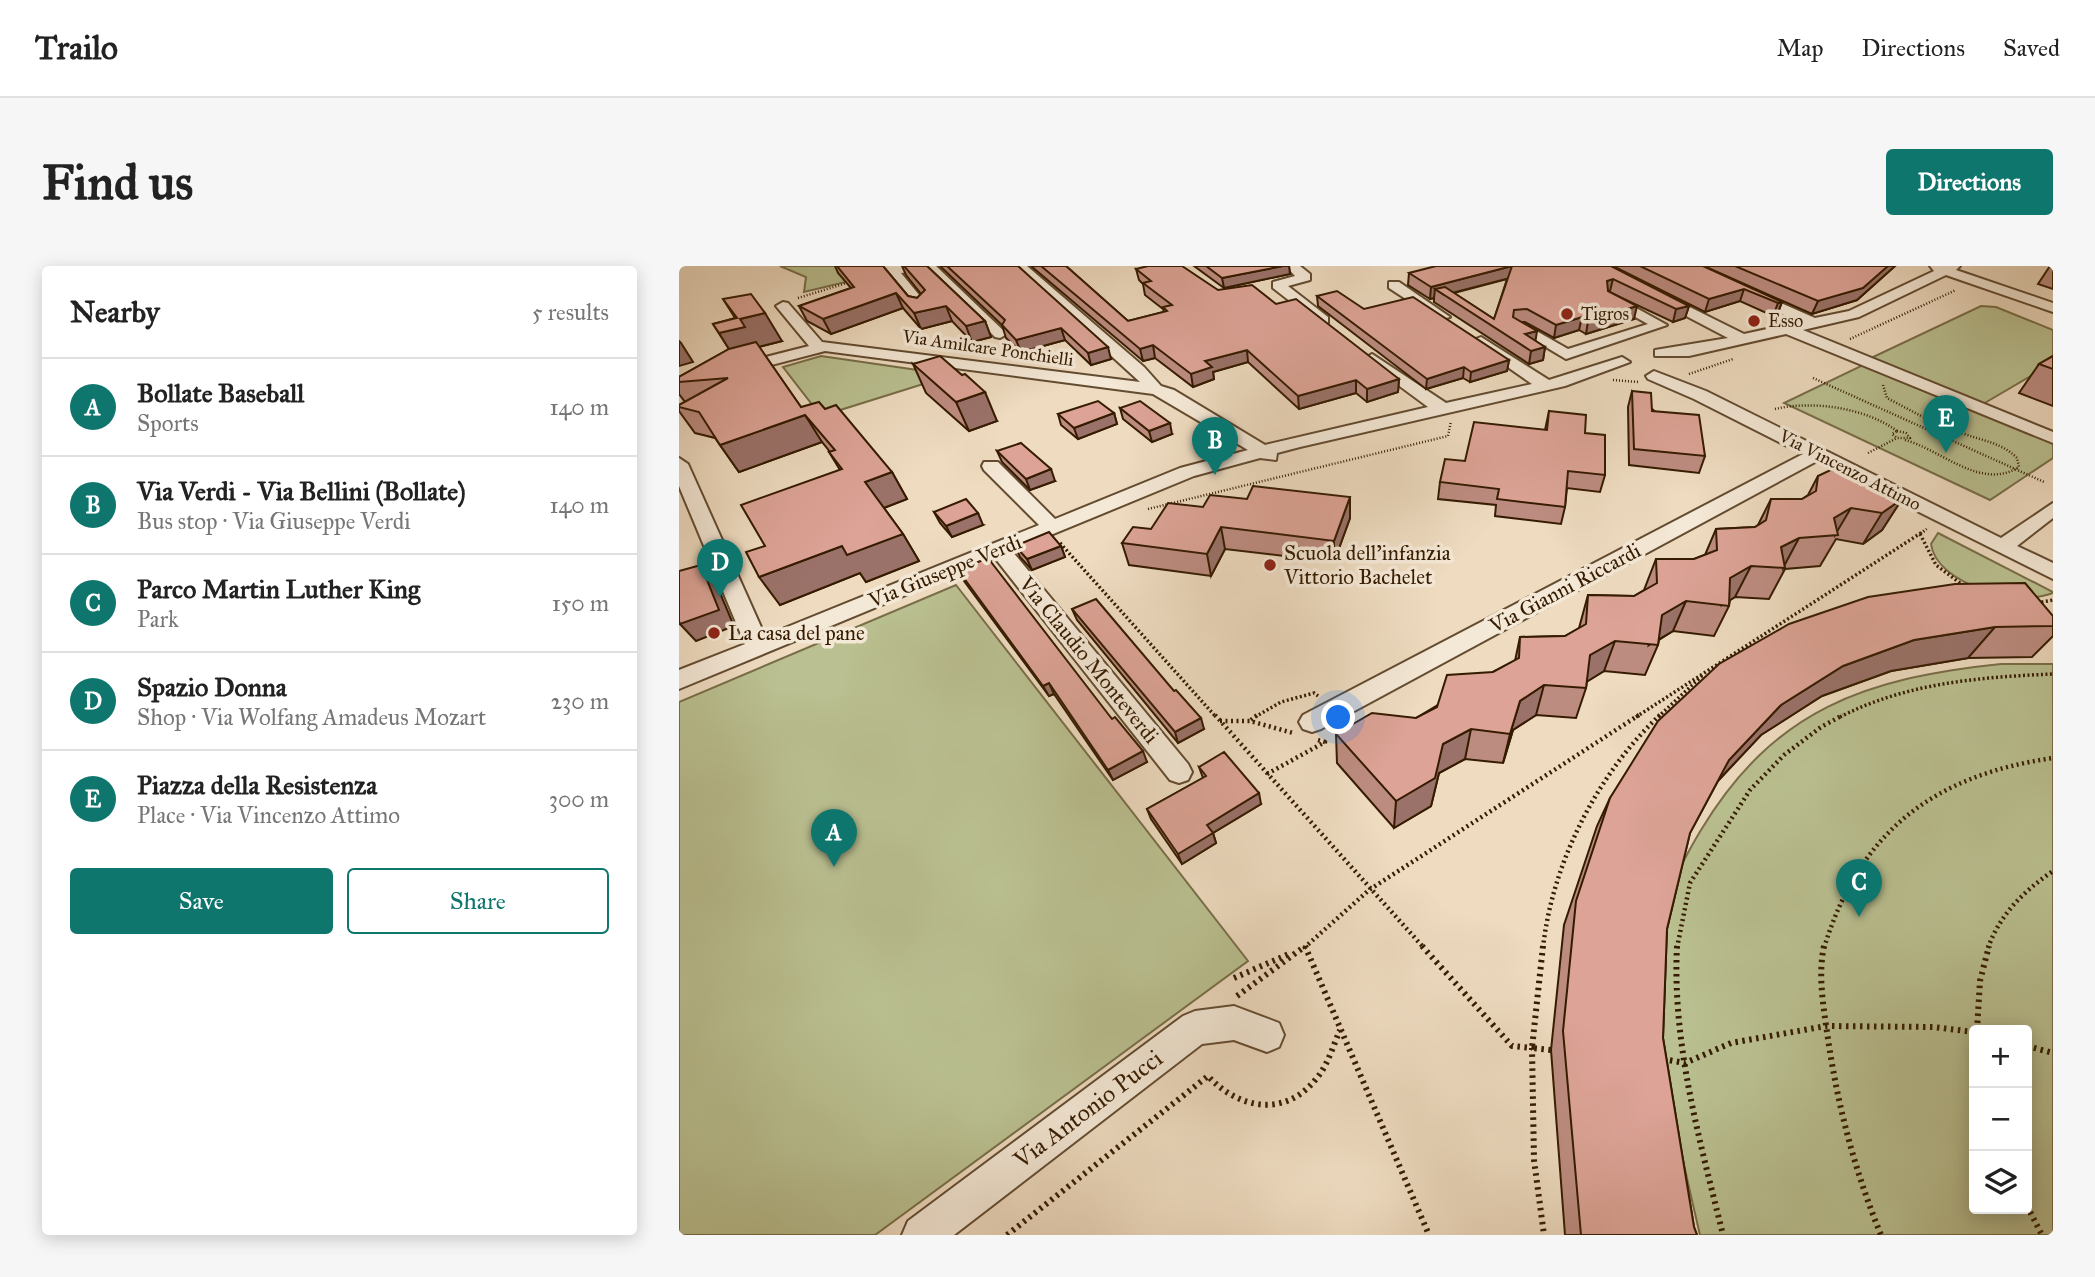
<!DOCTYPE html>
<html lang="en">
<head>
<meta charset="utf-8">
<style>
  body { margin:0; font-family:"IM FELL Great Primer",serif; background:#f6f6f6; color:#222 }
  .controls { position:absolute; right:21px; bottom:21px; display:grid; overflow:hidden; border-radius:7px; box-shadow:0 4px 18px #0003 }
  .controls button { width:63px; height:63px; display:grid; place-items:center; padding:0; border:0; border-bottom:2px solid #e0e0e0; background:#fff; color:#222; font:35px sans-serif }
  .you { position:absolute; left:660px; top:452px; width:24px; height:24px; margin:-18px; border:5px solid #fff; border-radius:50%; background:#1a73e8; box-shadow:0 0 0 10px #1a73e833 }
  .badge { display:grid; place-items:center; width:46px; height:46px; border-radius:50%; background:#0f766e; color:#fff; font-size:23px; font-weight:700 }
  .pin { position:absolute; translate:-50% -58px; filter:drop-shadow(0 2px 4px #0008) }
  .pin::after { content:''; position:absolute; top:37px; width:24px; height:21px; background:inherit; clip-path:polygon(0 0,100% 0,50% 100%) }
  .list { margin:0; padding:0; list-style:none }
  h2 { display:flex; justify-content:space-between; align-items:center; height:91px; margin:0; padding:0 28px; font-size:30px }
  h2 small { font-size:23px; font-weight:400; color:#767676 }
  .list li { display:grid; grid-template-columns:46px 1fr auto; gap:21px; align-items:center; box-sizing:border-box; height:98px; padding:0 28px; border-top:2px solid #e0e0e0 }
  .list b { display:block; font-size:26px; white-space:nowrap }
  .list p { margin:0; font-size:23px; white-space:nowrap; color:#767676 }
  .list em { font-size:23px; font-style:normal; color:#767676 }
  .actions { display:flex; gap:14px; padding:21px 28px }
  .actions a { flex:1; padding:16px 0; border:2px solid #0f766e; border-radius:7px; text-align:center; font-size:24px; color:#0f766e }
  .actions .main { background:#0f766e; color:#fff }
  .icon { flex:none; width:38px; height:38px; fill:none; stroke:currentColor; stroke-width:2; stroke-linecap:round; stroke-linejoin:round }
  .map { position:relative; flex:none; width:1374px; height:969px; overflow:hidden; border-radius:7px }
  header { display:flex; align-items:center; gap:42px; box-sizing:border-box; height:98px; padding:0 35px; background:#fff; border-bottom:2px solid #e0e0e0 }
  header strong { font-size:33px }
  nav { display:flex; gap:38px; margin-inline-start:auto; font-size:24px }
  .intro { display:flex; align-items:center; justify-content:space-between; box-sizing:border-box; height:168px; padding:0 42px }
  h1 { margin:0; font-size:49px }
  .button { padding:18px 32px; border-radius:7px; background:#0f766e; color:#fff; font-size:24px; font-weight:700 }
  main { display:flex; gap:42px; padding:0 42px }
  aside { flex:1; background:#fff; border-radius:7px; box-shadow:0 4px 18px #0003 }
  .map>svg:first-child { display:block }
  .green { fill:#bac091; stroke:#786e48; stroke-width:2; fill-rule:evenodd }
  .lines { fill:none; stroke-linecap:round; stroke-linejoin:round }
  .minor-casing { stroke:#634b30; stroke-width:4 }
  .path-far3 { stroke:#351b00; stroke-width:2.5; stroke-dasharray:1 2; stroke-linecap:butt }
  .path-far2 { stroke:#351b00; stroke-width:3.5; stroke-dasharray:2 2.5; stroke-linecap:butt }
  .path-far1 { stroke:#351b00; stroke-width:4.5; stroke-dasharray:2 3.5; stroke-linecap:butt }
  .path { stroke:#351b00; stroke-width:6; stroke-dasharray:2.5 4.5; stroke-linecap:butt }
  .minor { fill:#f4e8d6; fill-rule:evenodd }
  .wall { fill:#bd8c81; stroke:#351b00; stroke-width:2; fill-rule:evenodd }
  .shaded-wall { fill:#9a7269; stroke:#351b00; stroke-width:2 }
  .building { fill:#dca396; stroke:#351b00; stroke-width:2 }
  .poi-dot { fill:#8f2418; stroke:#f4e8d6; stroke-width:2.5 }
  .labels { text-anchor:middle; stroke-width:7; stroke-linejoin:round; paint-order:stroke }
  .far-poi-label { font-size:18px; fill:#351b00; stroke:#f4e8d6; text-anchor:start }
  .far-street-label { font-size:18px; fill:#351b00; stroke:#f4e8d6 }
  .poi-label { font-size:21px; fill:#351b00; stroke:#f4e8d6; text-anchor:start }
  .street-label { font-size:21px; fill:#351b00; stroke:#f4e8d6 }
  .near-street-label { font-size:24px; fill:#351b00; stroke:#f4e8d6 }
</style>
</head>
<body>
<header>
<strong>Trailo</strong>
<nav><a>Map</a><a>Directions</a><a>Saved</a></nav>
</header>
<div class="intro"><h1>Find us</h1><a class="button">Directions</a></div>
<main>
<aside>
<h2>Nearby<small>5 results</small></h2>
<ul class="list">
<li><span class="badge">A</span><div><b>Bollate Baseball</b><p>Sports</p></div><em>140 m</em></li>
<li><span class="badge">B</span><div><b>Via Verdi - Via Bellini (Bollate)</b><p>Bus stop · Via Giuseppe Verdi</p></div><em>140 m</em></li>
<li><span class="badge">C</span><div><b>Parco Martin Luther King</b><p>Park</p></div><em>150 m</em></li>
<li><span class="badge">D</span><div><b>Spazio Donna</b><p>Shop · Via Wolfang Amadeus Mozart</p></div><em>230 m</em></li>
<li><span class="badge">E</span><div><b>Piazza della Resistenza</b><p>Place · Via Vincenzo Attimo</p></div><em>300 m</em></li>
</ul>
<div class="actions"><a class="main">Save</a><a>Share</a></div>
</aside>
<div class="map">
<svg width="1374" height="969" viewBox="0 0 1374 969">
  <rect width="100%" height="100%" fill="#eedbc0"/>
  <filter id="stains"><feTurbulence type="fractalNoise" baseFrequency=".00286" numOctaves="4"/><feColorMatrix values="0 0 0 0 .2 0 0 0 0 .09 0 0 0 0 .02 0 0 0 .5 -.17"/></filter>
  <radialGradient id="worn" r=".72"><stop offset=".6" stop-color="#630" stop-opacity="0"/><stop offset="1" stop-color="#630" stop-opacity=".3"/></radialGradient>
  <g class="green">
    <path d="M101,0H157L171,15L125,26L127,11Z"/>
    <path d="M1302,40L1317,41L1374,64V97L1304,138L1192,92Z"/>
    <path d="M142,90L273,109L142,150L104,101Z"/>
    <path d="M1184,99L1374,177V192L1311,234L1105,137Z"/>
    <path d="M1259,267L1374,326V327C1342,341 1257,319 1252,278Z"/>
    <path d="M277,319L569,695L196,969H0V436Z"/>
    <path d="M1322,398H1374V969H1021C1000,877 975,782 979,687C981,639 998,604 1022,564C1095,443 1187,412 1322,398ZM1295,764H1348V943H1295Z"/>
  </g>
  <g class="lines">
    <defs>
      <g id="minor">
        <path d="M168,0H257L328,68L321,72L316,71L247,4L222,7L250,41L243,45L238,44L209,9Z"/>
        <path d="M334,0H348L465,101L482,120L495,124L586,179L749,141L688,96L685,93L693,88L767,137L853,118L797,79V73L802,71L870,114L943,91L951,96L886,120L621,181L598,187L597,194L581,192L515,210L333,285L509,498L513,506L509,514L500,517L491,514L316,292L0,423V404L66,378L0,220V192L9,198L86,370L360,259L305,204L303,200L305,196H319L376,253L501,202L569,184L474,128L146,85L0,123V113L130,80L97,40L104,36L109,37L143,76L461,116Z"/>
        <path d="M607,0H621L631,8V14L609,20L649,51V57H639L594,22V16L616,10Z"/>
        <path d="M912,0H928L1065,68L1120,56L1001,0H1018L1136,52L1170,45L1255,5L1251,0H1281L1277,4L1374,37V46L1267,9L1180,51L1124,64L1374,166V177L1107,68L1010,90H976V84L1049,72Z"/>
        <path d="M710,16H720L771,51L759,54L710,22Z"/>
        <path d="M932,28L988,59L887,93L833,61L835,58H845L889,83L969,58L927,35V29Z"/>
        <path d="M975,105L1027,125L1322,272L1374,237V252L1338,280L1374,297V313L1138,195L642,463L633,466L624,463L620,456L624,449L1124,188L1015,133L969,113L967,110Z"/>
        <path d="M555,740L600,757L605,769L600,781L588,786L555,774L523,778L275,969H223L229,955L504,750L516,745Z"/>
      </g>
    </defs>
    <use href="#minor" class="minor-casing"/>
    <g class="path-far3">
      <path d="M119,32L171,16"/>
      <path d="M1171,73L1277,24"/>
      <path d="M1010,108L1054,93"/>
      <path d="M1134,112L1365,216"/>
      <path d="M934,114L960,116"/>
      <path d="M1204,119L1208,132L1244,151"/>
      <path d="M1096,143C1134,134 1187,142 1218,165"/>
      <path d="M1218,165L1227,167L1231,172H1218L1213,168Z"/>
      <path d="M1226,174C1263,184 1302,225 1340,201L1338,192C1322,176 1303,175 1283,167C1269,162 1261,146 1244,151L1253,157L1262,155"/>
      <path d="M1189,187L1218,172"/>
      <path d="M469,243L769,170L772,155"/>
      <path d="M1242,267L1249,262"/>
    </g>
    <g class="path-far2">
      <path d="M1241,268L1257,299L1285,320"/>
      <path d="M381,277L537,451"/>
      <path d="M1358,337L1374,334"/>
      <path d="M576,451L602,436L635,427L639,430"/>
      <path d="M957,451L1245,265"/>
      <path d="M979,451L1024,409"/>
      <path d="M1161,451C1227,417 1301,411 1374,408"/>
    </g>
    <g class="path-far1">
      <path d="M536,449L745,682"/>
      <path d="M572,454L578,449"/>
      <path d="M541,455H571L614,467"/>
      <path d="M588,508L646,476L639,474"/>
      <path d="M625,682L690,624L960,449"/>
      <path d="M864,682C873,597 919,507 981,449"/>
      <path d="M998,682L1011,617L1071,524L1105,489L1142,461L1164,449"/>
      <path d="M1145,682C1181,564 1256,509 1374,492"/>
      <path d="M1309,682C1321,648 1345,625 1374,605"/>
    </g>
    <g class="path">
      <path d="M626,680L750,969"/>
      <path d="M743,680L833,780L853,782L855,894L865,969"/>
      <path d="M864,680L853,782L872,784"/>
      <path d="M998,680C993,778 1021,875 1044,969"/>
      <path d="M1145,680C1139,708 1144,738 1148,766C1158,837 1175,903 1202,969"/>
      <path d="M555,712L610,688"/>
      <path d="M558,730L625,681"/>
      <path d="M1298,764L1301,715L1310,680"/>
      <path d="M1348,780L1374,787"/>
      <path d="M984,793L1006,797L1052,777L1147,760L1254,761L1295,766"/>
      <path d="M1348,940L1363,969"/>
      <path d="M328,969L529,810C559,843 606,852 637,813C649,799 654,780 661,764"/>
    </g>
    <use href="#minor" class="minor"/>
  </g>
  <g class="wall">
    <path d="M156,0H204L229,30L238,32L242,28L227,9L223,0H248L306,55L312,71L293,76L273,55L242,63L224,42L152,68L128,55L120,40L172,22L159,7Z"/>
    <path d="M261,0H339L432,93L412,99L386,74L342,86L327,72L323,59Z"/>
    <path d="M352,0H387L449,55L485,46L484,43L466,29L464,18L460,14L457,3L539,24L597,38L720,113L719,126L688,136L677,127L620,143L569,96L534,106L535,113L514,121L476,92L464,95Z"/>
    <path d="M515,0H610L611,8L545,22Z"/>
    <path d="M932,0L1010,40L1006,52L994,56L930,26L955,53L907,68L900,64L875,72L846,56H843L856,75L866,81L864,94L850,98L755,36V32L751,33L729,19L730,7ZM828,13L815,53L775,27Z"/>
    <path d="M934,0H1024L1103,36L1098,49L1094,50L1061,35L1026,46Z"/>
    <path d="M1025,0H1216L1178,34L1133,48Z"/>
    <path d="M1371,0H1374V23L1359,18Z"/>
    <path d="M638,30L685,43L830,94L828,105L791,116L784,112L747,123L639,40Z"/>
    <path d="M44,33L103,75L80,81L122,141L146,143L213,206L228,233L205,242L224,268L240,295L187,316L181,307L101,339L86,280L161,204L150,186H151L143,176L60,206L36,172L16,167L0,145V139L6,136L0,128V111L50,83L34,58L56,52Z"/>
    <path d="M1374,90V140L1340,127L1360,98Z"/>
    <path d="M234,98L318,155L290,165L247,127Z"/>
    <path d="M953,125L1026,190L1020,207L950,199L949,141Z"/>
    <path d="M441,142L493,168L473,176L444,153Z"/>
    <path d="M870,145L906,167L926,209L921,226L888,222L886,241L882,258L816,250L817,239L759,233L761,216L786,195L866,164Z"/>
    <path d="M435,147L438,158L399,173L382,159L379,148Z"/>
    <path d="M318,185L376,215L351,224L323,196Z"/>
    <path d="M1139,210L1223,233L1203,264L1184,278L1157,273L1141,300L1106,303L1090,333L1056,331L1051,334L1050,340L1035,370L994,365L980,374L979,379L966,409L925,405L908,415L907,422L897,452L857,449L834,464L824,497L786,493L760,507L752,540L715,562L658,497L657,468L737,452L814,406L836,395L841,371L886,370L900,362L909,329L955,330L965,324L977,293H1015L1026,289L1037,263L1076,261L1079,259L1092,233H1123L1129,229Z"/>
    <path d="M671,231V252L655,296L546,283L532,310L450,299L443,277L524,241L568,233Z"/>
    <path d="M255,246L304,259L273,271L261,257Z"/>
    <path d="M336,280H382L386,291L353,304L341,291Z"/>
    <path d="M279,304L433,453L468,496L434,514L375,428L370,430L285,315Z"/>
    <path d="M393,343L495,425L525,463L499,477L398,354Z"/>
    <path d="M1374,350V370L1353,391L1289,392L1212,405L1143,430L1082,469L1039,515L1011,567L988,663L984,772L1015,961L1018,969H886L872,784L885,659L918,560L931,532L1040,398Z"/>
    <path d="M520,501L582,538L534,567L537,577L503,598L472,553L468,543L524,512Z"/>
  </g>
  <g class="shaded-wall">
    <path d="M604,0H610L611,8L545,22L543,12Z"/>
    <path d="M833,0L831,12L765,29L756,23L755,32L751,33L752,21Z"/>
    <path d="M1209,0H1216L1178,34L1133,48L1139,35Z"/>
    <path d="M934,13L931,25L925,27L928,15Z"/>
    <path d="M1065,23L1061,35L1026,46L1030,33Z"/>
    <path d="M217,27L224,42L152,68L144,53Z"/>
    <path d="M1103,36L1098,49L1094,50L1099,37Z"/>
    <path d="M267,40L273,55L242,63L235,47Z"/>
    <path d="M958,40L955,53L907,68L909,55Z"/>
    <path d="M1010,40L1006,52L994,56L997,43Z"/>
    <path d="M86,47L103,75L79,81L58,96L40,67L61,53Z"/>
    <path d="M903,51L900,64L875,72L877,59Z"/>
    <path d="M306,55L312,71L293,76L287,60Z"/>
    <path d="M382,62L386,74L342,86L337,74Z"/>
    <path d="M858,65L856,78L846,68Z"/>
    <path d="M0,75L2,77L14,96L0,100Z"/>
    <path d="M474,79L476,92L464,95L461,83Z"/>
    <path d="M429,81L432,93L412,99L409,87Z"/>
    <path d="M866,81L864,94L850,98L852,85Z"/>
    <path d="M568,84L569,96L534,106L535,113L514,121L512,108L526,95Z"/>
    <path d="M830,94L828,105L791,116L792,106Z"/>
    <path d="M785,101L784,112L747,123L748,113Z"/>
    <path d="M720,113L719,126L688,136V123Z"/>
    <path d="M677,114V127L620,143L619,130Z"/>
    <path d="M306,126L318,155L290,165L277,136Z"/>
    <path d="M435,147L438,158L399,173L395,162Z"/>
    <path d="M126,149L143,176L60,206L41,179Z"/>
    <path d="M491,157L493,168L473,176L470,165Z"/>
    <path d="M372,203L376,215L351,224L347,213Z"/>
    <path d="M213,206L228,233L202,243L186,216Z"/>
    <path d="M671,231V252L655,296V275Z"/>
    <path d="M1223,233L1203,264L1184,278L1203,247Z"/>
    <path d="M1172,242L1156,269L1155,252Z"/>
    <path d="M299,247L304,259L273,271L267,260Z"/>
    <path d="M542,261L546,283L532,310L528,288Z"/>
    <path d="M224,268L240,295L187,316L181,307L101,339L80,311L163,280Z"/>
    <path d="M1120,272L1104,302L1102,281Z"/>
    <path d="M382,280L386,291L353,304L348,293Z"/>
    <path d="M22,299L36,315L55,360L17,375L1,358Z"/>
    <path d="M1072,300L1056,331L1043,339L1051,312Z"/>
    <path d="M1007,335L994,365L970,379L983,349Z"/>
    <path d="M1316,361L1289,392L1212,405L1143,430L1082,469L1032,522L1050,494L1102,439L1164,400L1235,374Z"/>
    <path d="M936,375L925,405L901,420L911,389Z"/>
    <path d="M370,417L375,428L370,430L364,420Z"/>
    <path d="M865,419L857,449L834,464L824,497L831,468L841,435Z"/>
    <path d="M522,452L525,463L499,477L496,466Z"/>
    <path d="M792,463L786,493L760,507L752,540L715,562L717,535L764,478Z"/>
    <path d="M464,485L468,496L434,514L429,504Z"/>
    <path d="M580,527L582,538L534,567L537,577L503,598L499,588L528,559Z"/>
  </g>
  <g class="building">
    <path d="M158,0H204L229,30L238,32L246,24L225,0H248L306,55L287,60L267,40L235,47L217,27L144,53L120,40L175,21Z"/>
    <path d="M268,0H339L429,81L409,87L382,62L337,74L323,59L326,54Z"/>
    <path d="M362,0H387L449,55L488,45L484,41L493,39L464,17L472,15L457,3L469,0H503L539,24L573,19L597,38L617,33L720,113L688,123L677,114L619,130L568,84L526,95L533,101L512,108L474,79L461,83Z"/>
    <path d="M527,0H604L543,12Z"/>
    <path d="M757,0H932L1010,40L997,43L934,13L928,15L929,25L958,40L909,55L903,51L877,59L848,43L835,44L834,51L858,65L846,68L866,81L852,85L756,23L766,21L815,53L833,0L752,21L730,7Z"/>
    <path d="M961,0H1024L1103,36L1099,37L1065,23L1030,33Z"/>
    <path d="M1056,0H1209L1184,22L1139,35Z"/>
    <path d="M658,25L685,43L734,31L830,94L792,106L785,101L748,113L638,30Z"/>
    <path d="M72,28L86,47L61,53L66,61L40,67L34,58L58,52L44,33Z"/>
    <path d="M77,76L122,141L140,136L146,143L157,139L213,206L186,216L224,268L168,289L163,280L80,311L67,286L86,280L62,239L163,203L150,186L156,184L126,149L41,179L20,146L0,141V139L49,112L0,116V111L50,83Z"/>
    <path d="M261,90L283,109L286,108L306,126L277,136L234,98Z"/>
    <path d="M1374,90V103L1360,98Z"/>
    <path d="M953,125L972,127L973,145L1020,149L1026,190L955,183Z"/>
    <path d="M419,135L435,147L395,162L379,148Z"/>
    <path d="M461,135L491,157L470,165L441,142Z"/>
    <path d="M870,145L907,149L906,167L926,169V209L889,205L886,241L818,233L820,223L761,216L766,193L786,195L795,156L868,164Z"/>
    <path d="M342,177L372,203L347,213L318,185Z"/>
    <path d="M1160,200L1223,233L1203,247L1172,242L1155,252L1159,269L1120,272L1102,281L1106,302L1072,300L1051,312L1050,340L1007,335L983,349L979,379L936,375L911,389L907,422L865,419L841,435L831,468L792,463L764,478L756,512L717,535L657,468L693,447L737,452L758,441L768,409L814,406L840,392L841,371L886,370L907,358L909,329L955,330L978,317L977,293H1015L1038,284L1037,263L1076,261L1087,254L1092,233H1123L1137,225L1139,210Z"/>
    <path d="M574,220L671,231L655,275L542,261L528,288L443,277L454,261L472,263L489,237L524,241L531,229L568,233Z"/>
    <path d="M287,233L299,247L267,260L255,246Z"/>
    <path d="M370,266L382,280L348,293L336,280Z"/>
    <path d="M309,292L433,453L436,451L464,485L429,504L370,417L364,420L279,304Z"/>
    <path d="M22,299L40,344L1,358L0,355V305Z"/>
    <path d="M1346,317L1374,350V360L1316,361L1235,374L1164,400L1102,439L1050,494L1011,567L988,663L984,772L1015,961L1018,969H902L884,765L897,635L931,532L979,455L1040,398L1110,358L1189,331L1276,318Z"/>
    <path d="M417,333L495,425L497,424L522,452L496,466L393,343Z"/>
    <path d="M545,486L580,527L528,559L534,567L499,588L468,543L527,510L520,501Z"/>
  </g>
  <g class="poi-dot">
    <circle cx="888" cy="48" r="7"/>
    <circle cx="1075" cy="55" r="7"/>
    <circle cx="591" cy="299" r="7"/>
    <circle cx="35" cy="367" r="7"/>
  </g>
  <g class="labels">
    <g class="far-poi-label">
      <text x="902" y="54">Tigros</text>
      <text x="1089" y="61">Esso</text>
    </g>
    <g class="far-street-label">
      <text transform="translate(309 82) rotate(8)" y="6">Via Amilcare Ponchielli</text>
      <text transform="translate(1171 204) rotate(27)" y="6">Via Vincenzo Attimo</text>
    </g>
    <g class="poi-label">
      <text x="605" y="294">Scuola dell'infanzia<tspan x="605" dy="24">Vittorio Bachelet</tspan></text>
      <text x="49" y="374">La casa del pane</text>
    </g>
    <g class="street-label">
      <text transform="translate(266 305) rotate(-22)" y="7">Via Giuseppe Verdi</text>
      <text transform="translate(886 322) rotate(-28)" y="7">Via Gianni Riccardi</text>
      <text transform="translate(410 394) rotate(51)" y="7">Via Claudio Monteverdi</text>
    </g>
    <g class="near-street-label">
      <text transform="translate(409 843) rotate(-37)" y="8">Via Antonio Pucci</text>
    </g>
  </g>
  <rect width="100%" height="100%" filter="url(#stains)"/>
  <rect width="100%" height="100%" fill="url(#worn)"/>
</svg>
<div class="controls">
<button>+</button>
<button>−</button>
<button><svg class="icon" aria-label="layers" viewBox="0 0 24 24"><path d="M12 4l9 5-9 5-9-5zM3 14l9 5 9-5"/></svg></button>
</div>
<div class="you"></div>
<div class="pin badge" style="left:155px;top:601px">A</div>
<div class="pin badge" style="left:536px;top:209px">B</div>
<div class="pin badge" style="left:1180px;top:651px">C</div>
<div class="pin badge" style="left:41px;top:331px">D</div>
<div class="pin badge" style="left:1267px;top:187px">E</div>
</div>
</main>
</body>
</html>
